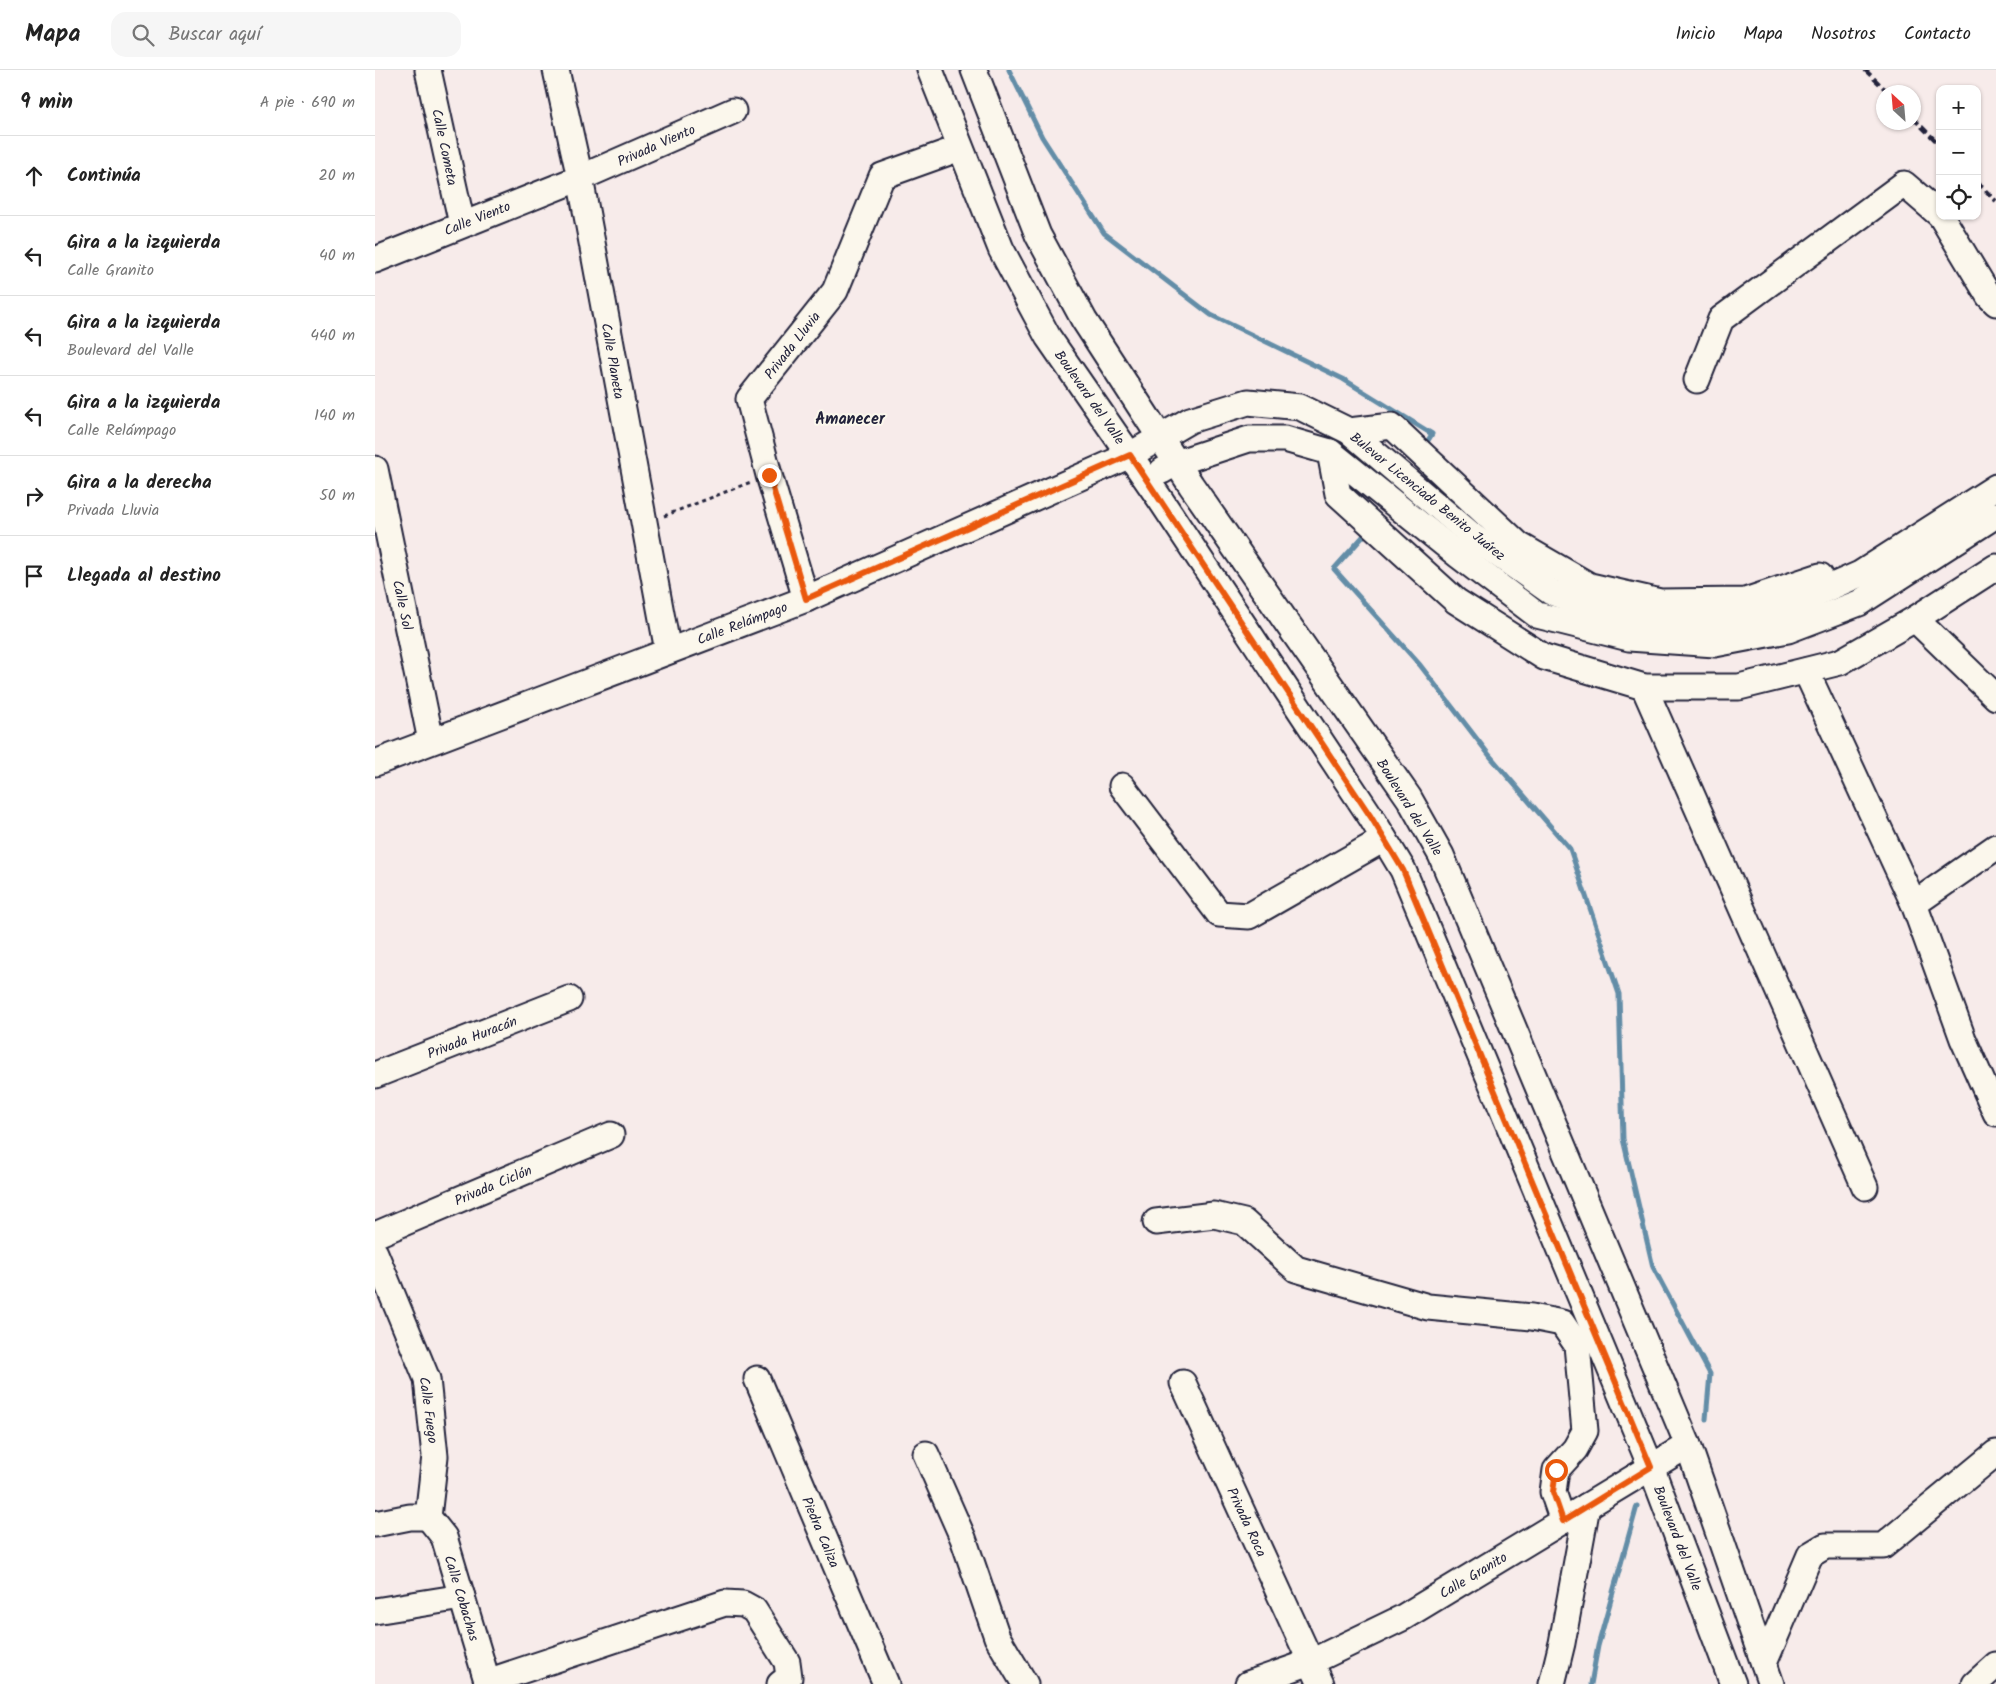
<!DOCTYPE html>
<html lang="es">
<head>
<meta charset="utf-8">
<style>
  body { margin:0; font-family:Kalam,sans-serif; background:#f6f6f6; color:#222 }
  .controls { position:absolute; right:15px; top:15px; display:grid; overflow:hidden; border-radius:10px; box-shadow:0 1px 4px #0004 }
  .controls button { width:45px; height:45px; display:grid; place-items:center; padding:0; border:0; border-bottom:1px solid #e0e0e0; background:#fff; color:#222; font:25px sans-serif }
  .compass { position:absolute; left:1501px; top:15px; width:45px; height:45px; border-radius:50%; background:#fff; box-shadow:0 1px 4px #0004; rotate:334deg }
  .stop { position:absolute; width:15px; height:15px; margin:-11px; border:4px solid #ea580c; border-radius:50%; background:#fff }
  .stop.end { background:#ea580c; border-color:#fff; box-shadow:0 1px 5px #0008 }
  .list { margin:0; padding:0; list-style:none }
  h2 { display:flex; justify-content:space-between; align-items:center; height:65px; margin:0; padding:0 20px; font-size:21px }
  h2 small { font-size:16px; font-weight:400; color:#767676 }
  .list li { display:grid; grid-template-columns:32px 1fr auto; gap:15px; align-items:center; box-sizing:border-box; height:80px; padding:0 20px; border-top:1px solid #e0e0e0 }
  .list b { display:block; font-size:19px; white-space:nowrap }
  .list p { margin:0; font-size:16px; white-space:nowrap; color:#767676 }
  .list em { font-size:16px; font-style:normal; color:#767676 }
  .icon { flex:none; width:28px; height:28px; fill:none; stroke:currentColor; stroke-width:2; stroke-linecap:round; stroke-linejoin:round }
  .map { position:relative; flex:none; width:1621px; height:1614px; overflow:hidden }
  header { display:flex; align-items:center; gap:30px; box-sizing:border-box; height:70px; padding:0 25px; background:#fff; border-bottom:1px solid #e0e0e0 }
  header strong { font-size:24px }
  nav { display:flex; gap:28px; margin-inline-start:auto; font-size:18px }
  .search { width:350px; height:45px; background:#f6f6f6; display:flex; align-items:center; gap:12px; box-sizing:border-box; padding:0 18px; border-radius:15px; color:#767676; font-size:19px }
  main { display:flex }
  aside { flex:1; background:#fff }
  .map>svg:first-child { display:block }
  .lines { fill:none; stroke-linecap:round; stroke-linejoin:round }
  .stream { stroke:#638da7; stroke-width:5 }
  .minor-casing { stroke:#22223b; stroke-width:29 }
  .path { stroke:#22223b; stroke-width:3; stroke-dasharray:4 4; stroke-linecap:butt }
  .minor { stroke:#fbf7ec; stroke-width:25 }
  .rail { stroke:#22223b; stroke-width:4; stroke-dasharray:8 4; stroke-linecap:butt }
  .route { stroke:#ea580c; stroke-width:6 }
  .labels { text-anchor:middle; stroke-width:4; stroke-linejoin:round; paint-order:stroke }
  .street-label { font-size:14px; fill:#22223b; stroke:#fbf7ec }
  .quarter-label { font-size:16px; font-weight:bold; fill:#22223b; stroke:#fbf7ec }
</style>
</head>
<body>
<header>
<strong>Mapa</strong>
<div class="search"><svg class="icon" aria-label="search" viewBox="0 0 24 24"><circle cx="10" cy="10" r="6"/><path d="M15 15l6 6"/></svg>Buscar aquí</div>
<nav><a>Inicio</a><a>Mapa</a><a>Nosotros</a><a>Contacto</a></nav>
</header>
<main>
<aside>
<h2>9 min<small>A pie · 690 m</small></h2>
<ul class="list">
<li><svg class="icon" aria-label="ahead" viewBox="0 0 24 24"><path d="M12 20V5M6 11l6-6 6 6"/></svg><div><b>Continúa</b></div><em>20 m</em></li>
<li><svg class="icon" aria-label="left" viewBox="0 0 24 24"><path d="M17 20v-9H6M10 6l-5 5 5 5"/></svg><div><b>Gira a la izquierda</b><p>Calle Granito</p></div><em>40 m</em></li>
<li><svg class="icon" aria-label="left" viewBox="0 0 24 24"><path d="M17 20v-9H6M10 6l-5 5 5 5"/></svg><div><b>Gira a la izquierda</b><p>Boulevard del Valle</p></div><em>440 m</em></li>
<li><svg class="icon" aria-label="left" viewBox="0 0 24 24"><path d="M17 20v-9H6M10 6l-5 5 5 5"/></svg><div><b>Gira a la izquierda</b><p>Calle Relámpago</p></div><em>140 m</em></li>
<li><svg class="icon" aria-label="right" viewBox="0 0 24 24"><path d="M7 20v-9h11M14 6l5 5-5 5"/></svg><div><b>Gira a la derecha</b><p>Privada Lluvia</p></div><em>50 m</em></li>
<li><svg class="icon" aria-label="arrive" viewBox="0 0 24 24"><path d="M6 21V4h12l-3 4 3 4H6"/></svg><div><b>Llegada al destino</b></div></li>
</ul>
</aside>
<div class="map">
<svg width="1621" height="1614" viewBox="0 0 1621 1614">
  <rect width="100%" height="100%" fill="#f7ebea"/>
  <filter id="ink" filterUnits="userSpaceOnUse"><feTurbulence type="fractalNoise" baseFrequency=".02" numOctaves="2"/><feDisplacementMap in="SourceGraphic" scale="10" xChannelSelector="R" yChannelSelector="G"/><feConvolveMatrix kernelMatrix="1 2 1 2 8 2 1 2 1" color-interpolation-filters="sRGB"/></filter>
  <g filter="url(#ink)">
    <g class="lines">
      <g class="stream">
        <path d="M634,0L667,67L729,163L836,245L968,309L1057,364L1049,377"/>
        <path d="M993,461L959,499L1045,595L1115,686L1195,779L1244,924L1248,1069L1278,1197L1335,1304L1331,1349"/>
        <path d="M1216,1614L1223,1576L1262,1436"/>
      </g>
      <defs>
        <g id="minor">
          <path d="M53,0L87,154"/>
          <path d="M181,0L205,108L293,581"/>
          <path d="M555,0L626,179L673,267L785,429L996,747L1028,800L1276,1397L1358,1614"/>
          <path d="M599,0L663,165L709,250L816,415L1034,728L1066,785L1313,1375L1396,1614"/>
          <path d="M1566,146L1614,226L1621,233"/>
          <path d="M0,190L205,108L358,41"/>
          <path d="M1322,310L1346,249L1529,114L1565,145"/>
          <path d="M974,361L1017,356L1144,475L1215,516L1285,532L1370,531L1445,506"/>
          <path d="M955,382L963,424L1081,531L1169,587L1269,617H1364L1465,592L1540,549L1621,497"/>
          <path d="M0,399L56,671"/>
          <path d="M787,401L801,393L874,369H910L955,382L1083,485L1162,545L1254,568L1340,574L1413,560L1484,533L1621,445"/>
          <path d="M431,529L394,405L374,329L460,221L507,106L585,78"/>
          <path d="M1540,549L1621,627"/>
          <path d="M1431,601L1539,834"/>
          <path d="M1269,617L1490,1117"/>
          <path d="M0,693L431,529L755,385L815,350L873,332L925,337L974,361L1100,468L1176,522L1252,549L1339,550L1403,540L1485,504L1621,417"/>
          <path d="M747,716L844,844L874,846L1009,769"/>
          <path d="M1621,777L1539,834L1588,969L1621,1043"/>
          <path d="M0,1005L194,929"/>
          <path d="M781,1152L839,1145L869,1152L921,1199L1053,1237L1157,1247L1187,1253L1202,1275L1210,1361L1200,1379L1181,1400L1178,1422L1188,1451"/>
          <path d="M0,1165L236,1065"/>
          <path d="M0,1183L52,1309L60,1386L53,1447"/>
          <path d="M382,1309L511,1614"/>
          <path d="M808,1313L946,1614"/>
          <path d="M551,1384L588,1468L622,1567L650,1614"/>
          <path d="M53,1447L69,1467L113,1614"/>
          <path d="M0,1454L35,1447H53"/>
          <path d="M0,1541L87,1527"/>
          <path d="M1389,1593L1435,1485L1450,1476H1508L1621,1383"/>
          <path d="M112,1612L350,1533L368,1534L379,1540L412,1592L414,1607L405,1614"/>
          <path d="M873,1614L936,1592L1027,1548L1313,1375"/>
          <path d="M1177,1614L1187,1573L1212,1436"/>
          <path d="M1600,1614L1621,1595"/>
        </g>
      </defs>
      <use href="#minor" class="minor-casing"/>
      <path class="path" d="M289,446L376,412"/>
      <use href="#minor" class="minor"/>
      <g class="rail">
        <path d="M1490,0L1513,22"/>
        <path d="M1538,48L1565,75"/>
        <path d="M1602,112L1621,131"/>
      </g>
    </g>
  </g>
  <g class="lines" filter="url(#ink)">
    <path class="route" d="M394,405L431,529L755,385L996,747L1028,800L1276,1397L1188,1451L1178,1422L1181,1400"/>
  </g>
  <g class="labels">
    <g class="street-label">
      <text transform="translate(281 75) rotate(-24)" y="5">Privada Viento</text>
      <text transform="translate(70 77) rotate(78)" y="5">Calle Cometa</text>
      <text transform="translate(102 148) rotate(-22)" y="5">Calle Viento</text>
      <text transform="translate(417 275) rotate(-52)" y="5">Privada Lluvia</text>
      <text transform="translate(238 291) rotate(80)" y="5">Calle Planeta</text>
      <text transform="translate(715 327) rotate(55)" y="5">Boulevard del Valle</text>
      <text transform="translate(1053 426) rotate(39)" y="5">Bulevar Licenciado Benito Juárez</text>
      <text transform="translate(28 535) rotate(78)" y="5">Calle Sol</text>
      <text transform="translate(367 553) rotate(-21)" y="5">Calle Relámpago</text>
      <text transform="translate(1035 737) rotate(58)" y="5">Boulevard del Valle</text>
      <text transform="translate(97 967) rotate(-21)" y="5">Privada Huracán</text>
      <text transform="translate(118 1115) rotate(-23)" y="5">Privada Ciclón</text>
      <text transform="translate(54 1340) rotate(82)" y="5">Calle Fuego</text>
      <text transform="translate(872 1452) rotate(65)" y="5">Privada Roca</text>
      <text transform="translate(446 1462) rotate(67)" y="5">Piedra Caliza</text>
      <text transform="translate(1303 1468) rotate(69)" y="5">Boulevard del Valle</text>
      <text transform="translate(1098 1505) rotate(-31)" y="5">Calle Granito</text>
      <text transform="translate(87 1528) rotate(73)" y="5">Calle Cobachas</text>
    </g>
    <g class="quarter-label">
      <text x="475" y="354">Amanecer</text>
    </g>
  </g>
</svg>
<div class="controls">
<button>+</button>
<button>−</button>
<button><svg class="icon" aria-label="locate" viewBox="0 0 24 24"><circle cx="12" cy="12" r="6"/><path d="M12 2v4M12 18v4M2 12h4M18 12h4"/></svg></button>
</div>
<svg class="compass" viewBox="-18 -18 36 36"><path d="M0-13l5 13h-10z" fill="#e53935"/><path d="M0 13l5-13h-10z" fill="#767676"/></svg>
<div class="stop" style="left:1181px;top:1400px"></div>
<div class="stop end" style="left:394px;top:405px"></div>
</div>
</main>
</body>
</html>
